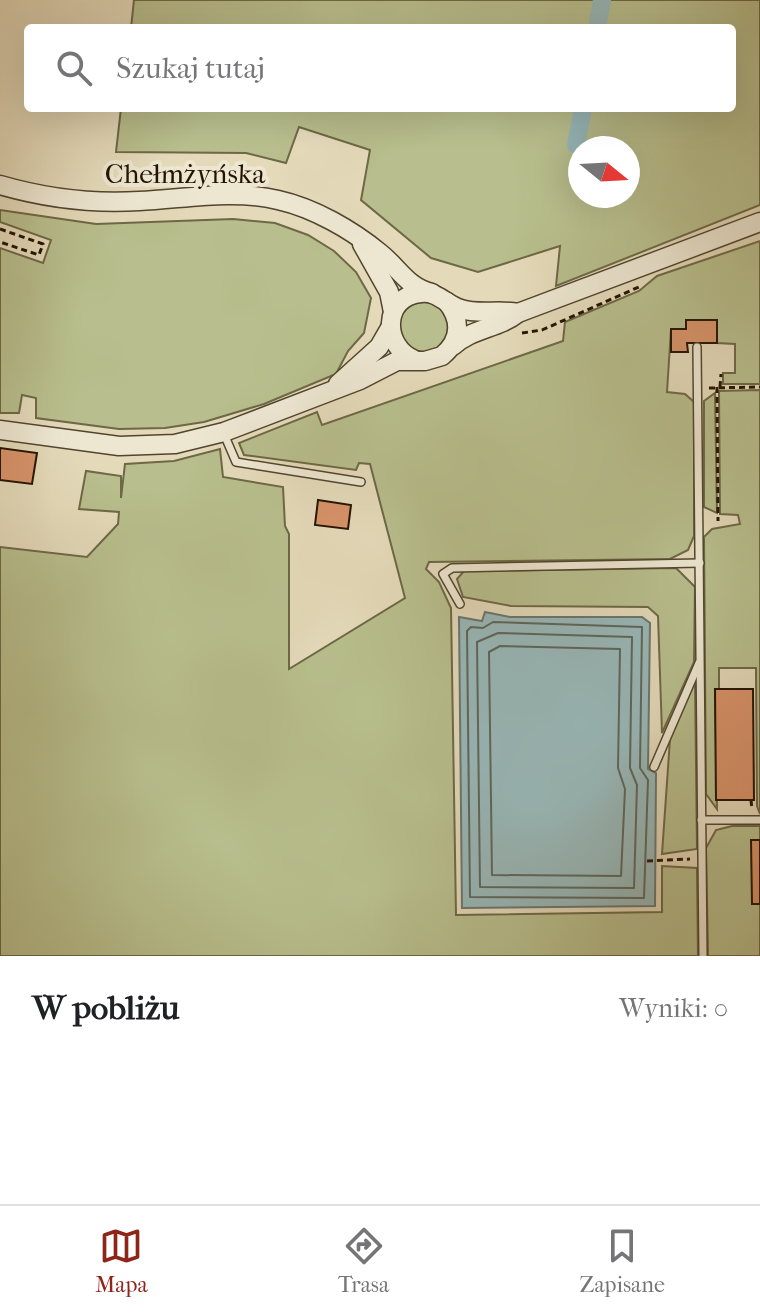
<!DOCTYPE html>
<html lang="pl">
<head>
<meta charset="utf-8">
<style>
  body { margin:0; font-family:"IM FELL French Canon",serif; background:#f2f2f2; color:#202124 }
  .compass { position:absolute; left:568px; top:136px; width:72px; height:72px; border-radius:50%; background:#fff; box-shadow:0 8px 32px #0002; rotate:108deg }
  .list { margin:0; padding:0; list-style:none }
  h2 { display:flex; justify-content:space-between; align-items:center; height:104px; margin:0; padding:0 32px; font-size:34px }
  h2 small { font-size:26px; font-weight:400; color:#757577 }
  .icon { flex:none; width:44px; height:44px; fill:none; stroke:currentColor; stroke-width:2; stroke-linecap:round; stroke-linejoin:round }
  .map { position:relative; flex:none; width:760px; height:956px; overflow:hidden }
  .search { position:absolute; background:#fff; box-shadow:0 8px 32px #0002; left:24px; right:24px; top:24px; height:88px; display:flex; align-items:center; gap:20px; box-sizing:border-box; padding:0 28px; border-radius:8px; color:#757577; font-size:30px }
  .sheet { height:248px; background:#fff }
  nav { display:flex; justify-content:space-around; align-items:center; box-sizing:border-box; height:112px; border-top:2px solid #e0e0e0; background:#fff; font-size:22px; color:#757577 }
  nav a { display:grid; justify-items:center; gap:4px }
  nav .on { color:#8f2418 }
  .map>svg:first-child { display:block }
  .green { fill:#b8be8d; stroke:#6d6846; stroke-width:2; fill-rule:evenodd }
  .water { fill:#98b8b9; stroke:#69766f; stroke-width:2 }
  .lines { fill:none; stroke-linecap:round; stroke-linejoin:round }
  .shore { stroke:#5d665c; stroke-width:2 }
  .canal { stroke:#98b8b9; stroke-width:18 }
  .building { fill:#d89369; stroke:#221300; stroke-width:2 }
  .service-casing { stroke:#52452e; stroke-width:10 }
  .tertiary-casing { stroke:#52452e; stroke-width:21 }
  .path { stroke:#221300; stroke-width:3; stroke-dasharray:6 4; stroke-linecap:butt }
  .service { stroke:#ede7d2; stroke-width:7 }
  .tertiary { stroke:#ede7d2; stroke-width:18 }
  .labels { text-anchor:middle; stroke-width:8; stroke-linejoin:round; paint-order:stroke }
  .street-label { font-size:28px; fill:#221300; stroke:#ede7d2 }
</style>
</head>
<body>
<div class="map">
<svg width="760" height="956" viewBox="0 0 760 956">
  <rect width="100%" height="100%" fill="#e4daba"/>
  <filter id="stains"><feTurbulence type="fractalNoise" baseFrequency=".0025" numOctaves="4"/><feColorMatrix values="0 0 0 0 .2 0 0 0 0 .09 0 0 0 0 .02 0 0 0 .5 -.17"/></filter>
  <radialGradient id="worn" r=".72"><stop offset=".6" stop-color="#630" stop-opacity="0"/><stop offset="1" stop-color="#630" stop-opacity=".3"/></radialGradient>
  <g class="green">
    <path d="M134,0H760V205L556,286L560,246L478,272L431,258L361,200L370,150L299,127L286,163L246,153L116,152L121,108H732V28H131ZM580,148H628V196H580Z"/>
    <path d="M0,210L96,224L233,219L275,223L308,235L334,251L356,272L371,298L364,333L348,351L336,374L264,404L204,422L165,428L119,429L36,418V398L22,395L19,413H0V248L43,263L51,240L0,222Z"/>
    <path d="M760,241V384H723V373H735V344L717,343V320H687L686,329H671L667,392L685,394L694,402V536L688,550L670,559L429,562L426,569L439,582L451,608L456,915L662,912V866L697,868L698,956H0V547L87,557L118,524L119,512L79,509L86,471L121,476V498L125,464L174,461L220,449L223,477L283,487L285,526L289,534V669L405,598L370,464L359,463L356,470L244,455L239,443L317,412L322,425L563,341L565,322L639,291L657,276Z"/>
    <circle cx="424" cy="327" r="25"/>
    <path d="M760,390V814L757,806L756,668H719V689L715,690L717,809L706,794L704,537L712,529L740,524L738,515L720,514L719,391Z"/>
    <path d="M715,393L717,513L704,507V401Z"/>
    <path d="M676,568L695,587L694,662L662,733L658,616L648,607L511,606L463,597L457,579L464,571Z"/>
    <path d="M695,679L697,849L662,854L670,739Z"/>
    <path d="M732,826H760V840H751L760,904V956H708L706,848L716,830Z"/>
  </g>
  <path class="water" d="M485,612L510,617H642L650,623L648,769L656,773L655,906L462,908L459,617L482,621Z"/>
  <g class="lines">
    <g class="shore">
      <path d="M493,622L642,627L640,768L648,780L644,898L470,897L467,631L471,627L483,628Z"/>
      <path d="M498,633L632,637L630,768L637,785L634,888L480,887L477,642Z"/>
      <path d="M500,646L620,649L618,768L625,789L621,876L492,875L489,652Z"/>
    </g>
    <g class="canal">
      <path d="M597,28L602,0"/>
      <path d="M576,145L583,108"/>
    </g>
  </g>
  <g class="building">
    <path d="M686,320H717V343H687L688,352H671V329H686Z"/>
    <path d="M0,448L37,453L32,484L0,480Z"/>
    <path d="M318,500L351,505L348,529L315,525Z"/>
    <path d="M715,689H753L754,800H716Z"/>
    <path d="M751,840H760V904H752Z"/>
  </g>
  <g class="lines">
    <defs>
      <g id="service">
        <path d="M697,347L703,956"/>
        <path d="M224,434L236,462L361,482"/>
        <path d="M460,604L443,574L452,568L700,563"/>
        <path d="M654,767L699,663"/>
        <path d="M701,820H760"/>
      </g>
      <g id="tertiary">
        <path d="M0,185C45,198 92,204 139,201C185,199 232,189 278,200C314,208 352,230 380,253C399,268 407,287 432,293"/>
        <path d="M362,244L389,292L393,312"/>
        <path d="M453,346C472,328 498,329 518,313L760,222"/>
        <path d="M415,360C382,347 382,296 421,293C438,291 446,305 461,309C479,315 499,309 518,313"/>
        <path d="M338,384L379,347L390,328"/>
        <path d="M0,430L119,446L175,444L224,432L360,380L397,361H425L442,356C460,341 462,321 447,302"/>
      </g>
    </defs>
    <use href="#service" class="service-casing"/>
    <use href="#tertiary" class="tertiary-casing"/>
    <g class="path">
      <path d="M0,229L43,244L39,255L0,242"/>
      <path d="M522,333L542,330L641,286"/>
      <path d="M717,387L718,521"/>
      <path d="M720,387L721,374"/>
      <path d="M709,388L760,387"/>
      <path d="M751,800L752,809"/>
      <path d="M647,861L690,859"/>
    </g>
    <use href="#service" class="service"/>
    <use href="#tertiary" class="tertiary"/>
  </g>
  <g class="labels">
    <g class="street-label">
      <text x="185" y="183">Chełmżyńska</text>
    </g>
  </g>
  <rect width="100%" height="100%" filter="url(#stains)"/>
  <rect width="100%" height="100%" fill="url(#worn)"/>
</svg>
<svg class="compass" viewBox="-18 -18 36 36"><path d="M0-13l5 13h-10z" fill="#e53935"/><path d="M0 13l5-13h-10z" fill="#757577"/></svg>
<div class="search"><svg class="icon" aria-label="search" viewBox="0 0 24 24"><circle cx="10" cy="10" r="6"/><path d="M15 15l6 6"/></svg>Szukaj tutaj</div>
</div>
<section class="sheet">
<h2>W pobliżu<small>Wyniki: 0</small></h2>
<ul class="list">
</ul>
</section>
<nav>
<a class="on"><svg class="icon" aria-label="map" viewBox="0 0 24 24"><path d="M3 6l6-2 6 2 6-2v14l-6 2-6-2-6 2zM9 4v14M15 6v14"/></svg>Mapa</a>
<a><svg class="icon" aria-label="directions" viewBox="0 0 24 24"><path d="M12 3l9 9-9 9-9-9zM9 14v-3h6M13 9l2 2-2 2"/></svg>Trasa</a>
<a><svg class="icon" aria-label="saved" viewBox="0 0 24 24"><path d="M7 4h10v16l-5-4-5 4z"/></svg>Zapisane</a>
</nav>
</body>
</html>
